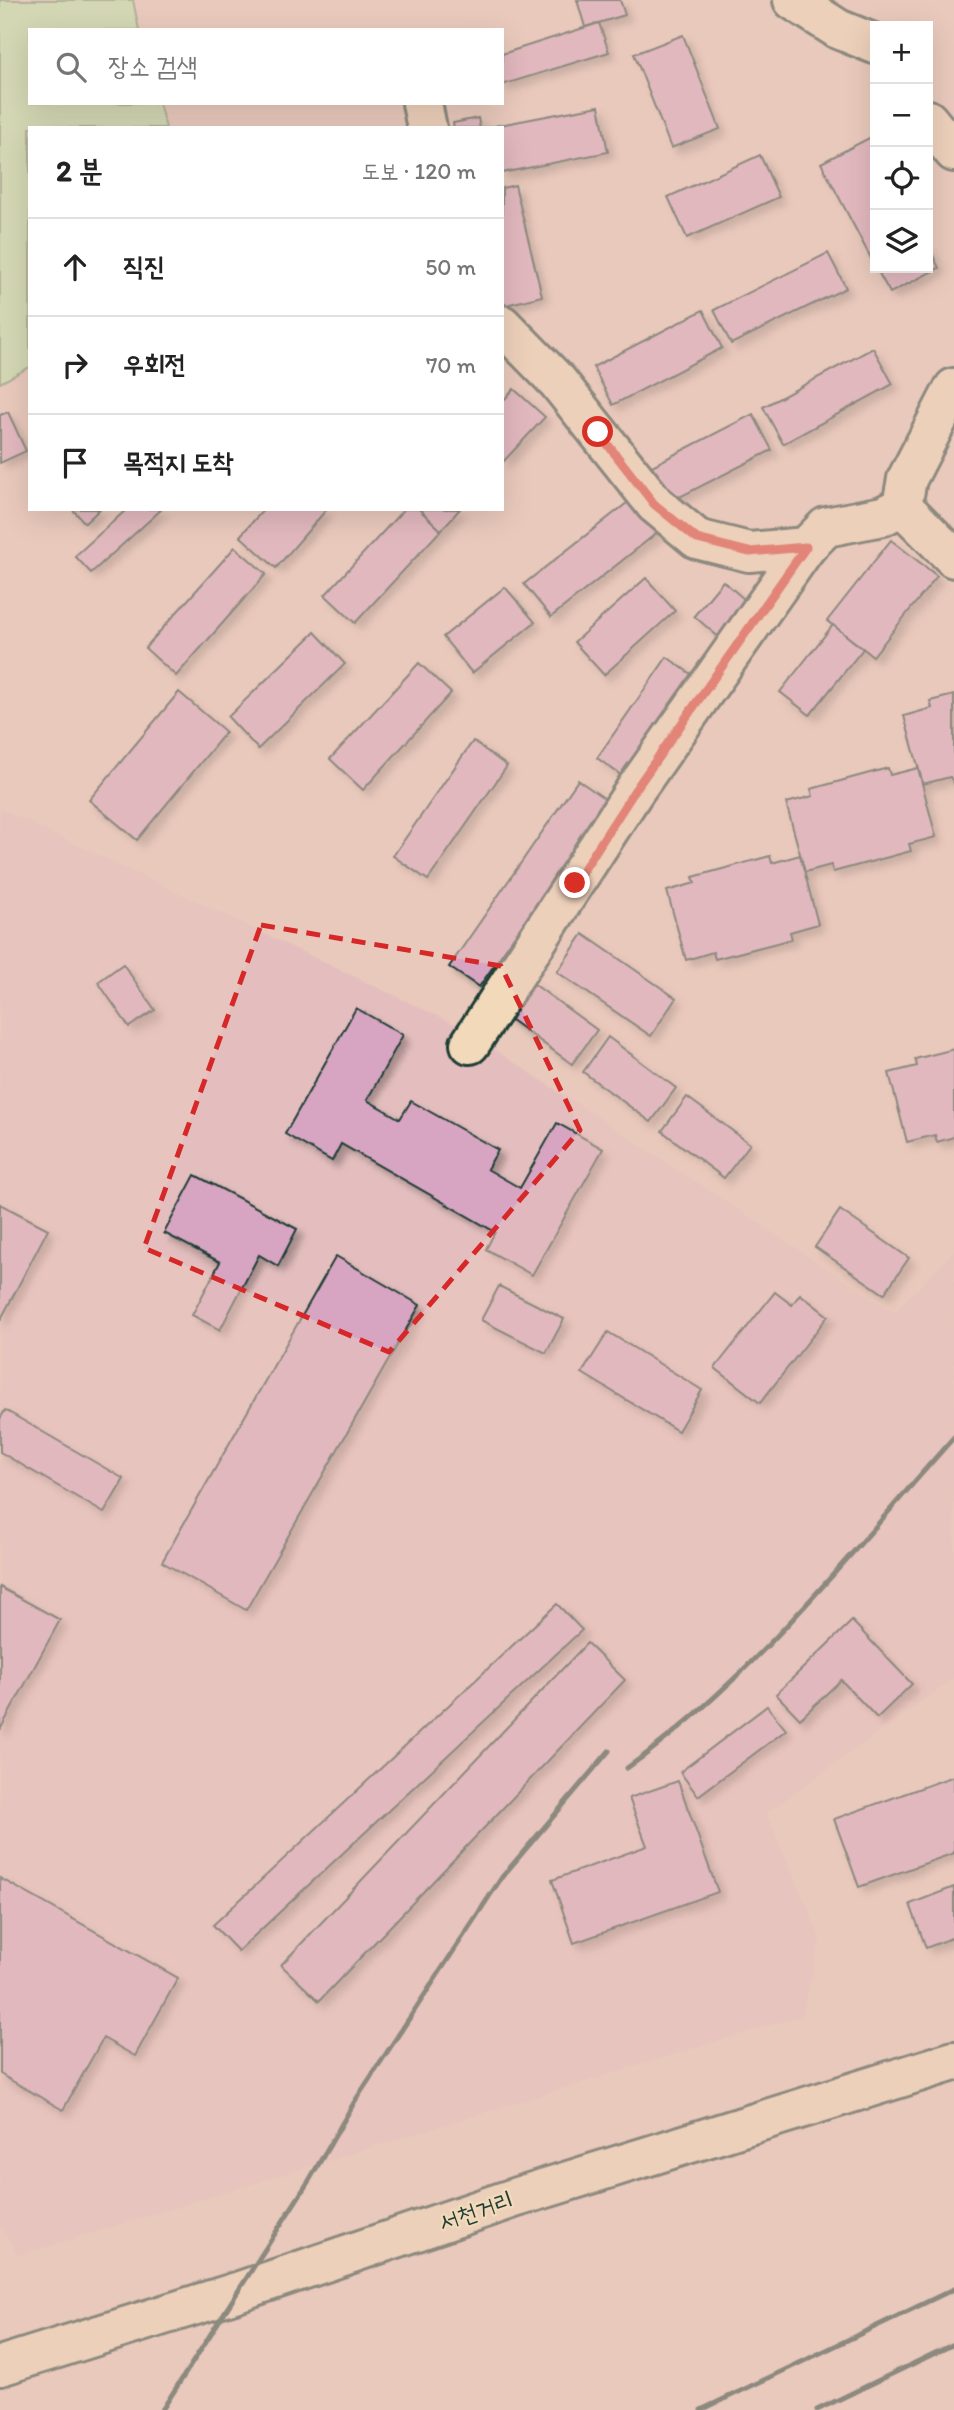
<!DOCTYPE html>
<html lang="ko">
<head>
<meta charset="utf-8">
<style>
  body { margin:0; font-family:Itim,"Poor Story",sans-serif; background:#f6f6f6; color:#222 }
  .controls { position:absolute; right:21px; top:21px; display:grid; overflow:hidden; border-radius:0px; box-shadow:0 7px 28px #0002 }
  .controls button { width:63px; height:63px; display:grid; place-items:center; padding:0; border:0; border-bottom:2px solid #e0e0e0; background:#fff; color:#222; font:35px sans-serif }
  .stop { position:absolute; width:21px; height:21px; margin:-16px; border:5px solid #d93025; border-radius:50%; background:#fff }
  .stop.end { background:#d93025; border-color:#fff; box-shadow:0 2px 7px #0008 }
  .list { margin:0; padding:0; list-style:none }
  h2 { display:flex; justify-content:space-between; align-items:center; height:91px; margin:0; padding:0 28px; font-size:30px }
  h2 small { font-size:23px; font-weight:400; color:#767676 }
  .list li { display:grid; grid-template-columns:46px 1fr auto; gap:21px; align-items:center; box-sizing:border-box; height:98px; padding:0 28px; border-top:2px solid #e0e0e0 }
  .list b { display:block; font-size:26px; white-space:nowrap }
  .list em { font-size:23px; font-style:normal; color:#767676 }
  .icon { flex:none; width:38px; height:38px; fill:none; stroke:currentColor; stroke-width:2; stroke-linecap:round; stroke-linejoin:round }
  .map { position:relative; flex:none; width:954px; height:2410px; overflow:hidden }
  .search { position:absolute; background:#fff; box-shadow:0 7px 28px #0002; left:28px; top:28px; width:476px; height:77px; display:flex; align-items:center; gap:18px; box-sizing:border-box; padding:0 24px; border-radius:0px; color:#767676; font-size:26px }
  .panel { position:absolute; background:#fff; box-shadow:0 7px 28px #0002; left:28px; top:126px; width:476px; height:385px; border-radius:0px }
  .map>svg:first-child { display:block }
  .built { fill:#e4bebe }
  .green { fill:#b9e9a8; stroke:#6c936e; stroke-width:2 }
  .building { fill:#d7a5c2; stroke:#1f3d34; stroke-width:2; filter:url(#shadow) }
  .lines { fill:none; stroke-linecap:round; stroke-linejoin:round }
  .minor-casing { stroke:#1f3d34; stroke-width:44 }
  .primary-casing { stroke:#1f3d34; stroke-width:44 }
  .minor { stroke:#f1d9b9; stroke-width:38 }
  .primary { stroke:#f1d9b9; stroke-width:38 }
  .rail { stroke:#1f3d34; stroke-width:5 }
  .route { stroke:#d93025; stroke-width:9 }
  .marked { fill:none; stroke:#d62828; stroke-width:5; stroke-dasharray:14 9; stroke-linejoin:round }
  .labels { text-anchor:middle; stroke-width:5; stroke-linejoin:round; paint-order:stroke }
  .street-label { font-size:24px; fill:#1f3d34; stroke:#f1d9b9 }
</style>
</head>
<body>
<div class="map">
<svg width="954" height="2410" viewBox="0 0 954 2410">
  <defs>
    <filter id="shadow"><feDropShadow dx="6" dy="6" stdDeviation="3.5" flood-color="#0004"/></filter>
  </defs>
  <rect width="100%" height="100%" fill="#e9c9bc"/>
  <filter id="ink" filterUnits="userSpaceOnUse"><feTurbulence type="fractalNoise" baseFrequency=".0143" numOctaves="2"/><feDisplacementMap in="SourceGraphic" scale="14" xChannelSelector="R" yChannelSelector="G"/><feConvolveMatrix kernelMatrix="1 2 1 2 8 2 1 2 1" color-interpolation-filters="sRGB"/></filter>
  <g filter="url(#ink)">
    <path class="built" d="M0,809L459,1026L894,1313L954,1252V1678L766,1813L820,1938L802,2015L19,2255L0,2225Z"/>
    <path class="green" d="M0,0H133L139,30H30V103H159L166,128H30V367L0,383Z"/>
    <g class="building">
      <path d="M577,0H620L625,15L585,27Z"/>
      <path d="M599,23L609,52L502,85V54Z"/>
      <path d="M683,35L720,129L671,148L634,54Z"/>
      <path d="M599,106L608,152L502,173V128H484Z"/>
      <path d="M478,118L480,128H454L453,123Z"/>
      <path d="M871,137L875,145V266L821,163Z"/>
      <path d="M760,155L779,197L687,238L668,197Z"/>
      <path d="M515,185L542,296L502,306V188Z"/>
      <path d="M928,245L939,268L890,293L876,268H928Z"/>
      <path d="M828,253L846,288L731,344L714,310Z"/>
      <path d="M703,310L722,348L613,405L593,367Z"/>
      <path d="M873,348L893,384L783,444L763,407Z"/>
      <path d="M514,389L545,417L502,463V402Z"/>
      <path d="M8,412L26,451L0,463V415Z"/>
      <path d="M753,414L772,450L668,503L650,467Z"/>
      <path d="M632,499L658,532L551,617L524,584Z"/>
      <path d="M72,509H100L85,523Z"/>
      <path d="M127,509H162L91,573L75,556Z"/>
      <path d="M264,509H327L276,568L240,536Z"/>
      <path d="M404,509H419L441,530L355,623L325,595Z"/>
      <path d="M419,509H460L441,530Z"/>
      <path d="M891,540L937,576L873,656L827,621Z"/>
      <path d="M235,547L266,574L176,676L145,648Z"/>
      <path d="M646,578L675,611L604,675L574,642Z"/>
      <path d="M723,581L751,605L722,640L694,616Z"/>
      <path d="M505,587L535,622L472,673L443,637Z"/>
      <path d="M833,625L863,649L810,715L780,692Z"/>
      <path d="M315,632L345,664L258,749L228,717Z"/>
      <path d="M667,657L695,677L625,778L597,758Z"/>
      <path d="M419,663L451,693L363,790L330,759Z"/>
      <path d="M179,692L226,732L137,840L89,800Z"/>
      <path d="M954,695V783L950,777L923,784L904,716L932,708L930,701Z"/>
      <path d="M473,741L507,766L428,880L393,856Z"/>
      <path d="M888,768L890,775L918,768L936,837L909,844L911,851L833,872L831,865L805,872L786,803L813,796L811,789Z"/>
      <path d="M578,780L608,801L479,987L449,967Z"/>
      <path d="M800,855L818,924L790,932L792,939L715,959L713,952L686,960L667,891L695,883L693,877L770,856L772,863Z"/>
      <path d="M583,934L676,998L651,1036L557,972Z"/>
      <path d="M123,964L155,1010L129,1027L98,982Z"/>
      <path d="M527,979L597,1030L572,1064L503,1014Z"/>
      <path d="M356,1008L403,1035L367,1100L400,1119L411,1101L498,1150L487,1169L520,1188L557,1123L603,1149L532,1275L486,1249L495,1232L341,1144L332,1161L285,1134Z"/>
      <path d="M608,1037L676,1088L651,1122L583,1072Z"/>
      <path d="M954,1049V1137L937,1142L935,1135L907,1142L889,1073L917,1066L915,1059Z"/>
      <path d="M687,1097L750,1144L724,1178L662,1131Z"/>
      <path d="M195,1175L297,1229L278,1266L259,1255L220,1330L192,1315L220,1262L164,1233Z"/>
      <path d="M0,1204L48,1229L0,1321Z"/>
      <path d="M840,1210L909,1258L884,1294L815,1247Z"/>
      <path d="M336,1256L420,1305L246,1610L162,1562Z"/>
      <path d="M499,1286L564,1319L546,1353L481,1320Z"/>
      <path d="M775,1292L792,1305L800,1294L828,1316L760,1403L715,1368Z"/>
      <path d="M608,1332L702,1390L678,1431L582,1373Z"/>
      <path d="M5,1410L124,1479L104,1513L0,1452V1419Z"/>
      <path d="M0,1587L60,1620L0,1730Z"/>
      <path d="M557,1604L582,1630L238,1951L213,1925Z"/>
      <path d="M852,1621L912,1684L877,1718L841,1680L800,1719L776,1694Z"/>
      <path d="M587,1643L625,1680L319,2001L281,1965Z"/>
      <path d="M767,1706L786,1730L698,1796L680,1772Z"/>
      <path d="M954,1776V1853L859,1887L834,1819Z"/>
      <path d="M678,1781L718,1892L574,1943L552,1880L647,1846L629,1798Z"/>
      <path d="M0,1878L178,1978L135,2056L103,2038L63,2110L0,2074Z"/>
      <path d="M954,1887V1937L926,1948L910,1904Z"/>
    </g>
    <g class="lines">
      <defs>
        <g id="minor">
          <path d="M793,0L838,29L875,44"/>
          <path d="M422,103L427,128"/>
          <path d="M928,120L954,152"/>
          <path d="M502,325L558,382L655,504L697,539L749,552L806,547L826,527L883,516L902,506"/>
          <path d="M954,388L907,479L902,506L954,558"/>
          <path d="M470,1044L635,790L806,547"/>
        </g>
        <path id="primary" d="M0,2366L237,2292L517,2197L954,2061"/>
      </defs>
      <use href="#minor" class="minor-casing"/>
      <use href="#primary" class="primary-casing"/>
      <use href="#minor" class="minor"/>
      <use href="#primary" class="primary"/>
      <g class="rail">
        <path d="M627,1768C754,1678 851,1552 954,1437"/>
        <path d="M162,2410L310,2179L355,2101L502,1877L609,1751"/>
        <path d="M701,2410L954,2289"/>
        <path d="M817,2410L954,2344"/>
      </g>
    </g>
  </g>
  <g class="lines" filter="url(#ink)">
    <path class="route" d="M575,883L635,790L806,547L749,552L697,539L654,504L598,432"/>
  </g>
  <path d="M0 0H954V2410H0ZM261,925L501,966L580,1130L389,1352L144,1248Z" fill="#e9c9bc" fill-opacity=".55" fill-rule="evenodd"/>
  <path class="marked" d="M261,925L501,966L580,1130L389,1352L144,1248Z"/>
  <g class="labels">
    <g class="street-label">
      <text transform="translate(476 2211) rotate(-19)" y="8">서천거리</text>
    </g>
  </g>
</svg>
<div class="controls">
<button>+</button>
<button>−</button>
<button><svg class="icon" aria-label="locate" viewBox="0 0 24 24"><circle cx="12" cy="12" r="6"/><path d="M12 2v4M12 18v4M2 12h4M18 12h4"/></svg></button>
<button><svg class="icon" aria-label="layers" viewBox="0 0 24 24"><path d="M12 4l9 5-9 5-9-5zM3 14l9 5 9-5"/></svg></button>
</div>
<div class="stop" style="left:598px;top:432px"></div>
<div class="stop end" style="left:575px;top:883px"></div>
<div class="search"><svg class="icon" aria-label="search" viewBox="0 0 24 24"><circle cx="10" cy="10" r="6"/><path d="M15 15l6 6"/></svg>장소 검색</div>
<section class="panel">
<h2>2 분<small>도보 · 120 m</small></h2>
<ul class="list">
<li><svg class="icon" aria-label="ahead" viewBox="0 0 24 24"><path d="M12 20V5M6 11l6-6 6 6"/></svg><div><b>직진</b></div><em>50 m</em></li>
<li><svg class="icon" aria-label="right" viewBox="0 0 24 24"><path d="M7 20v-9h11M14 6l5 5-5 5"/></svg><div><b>우회전</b></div><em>70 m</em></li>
<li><svg class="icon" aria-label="arrive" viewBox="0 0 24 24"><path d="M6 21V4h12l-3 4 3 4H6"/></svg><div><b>목적지 도착</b></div></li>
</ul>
</section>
</div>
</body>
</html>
